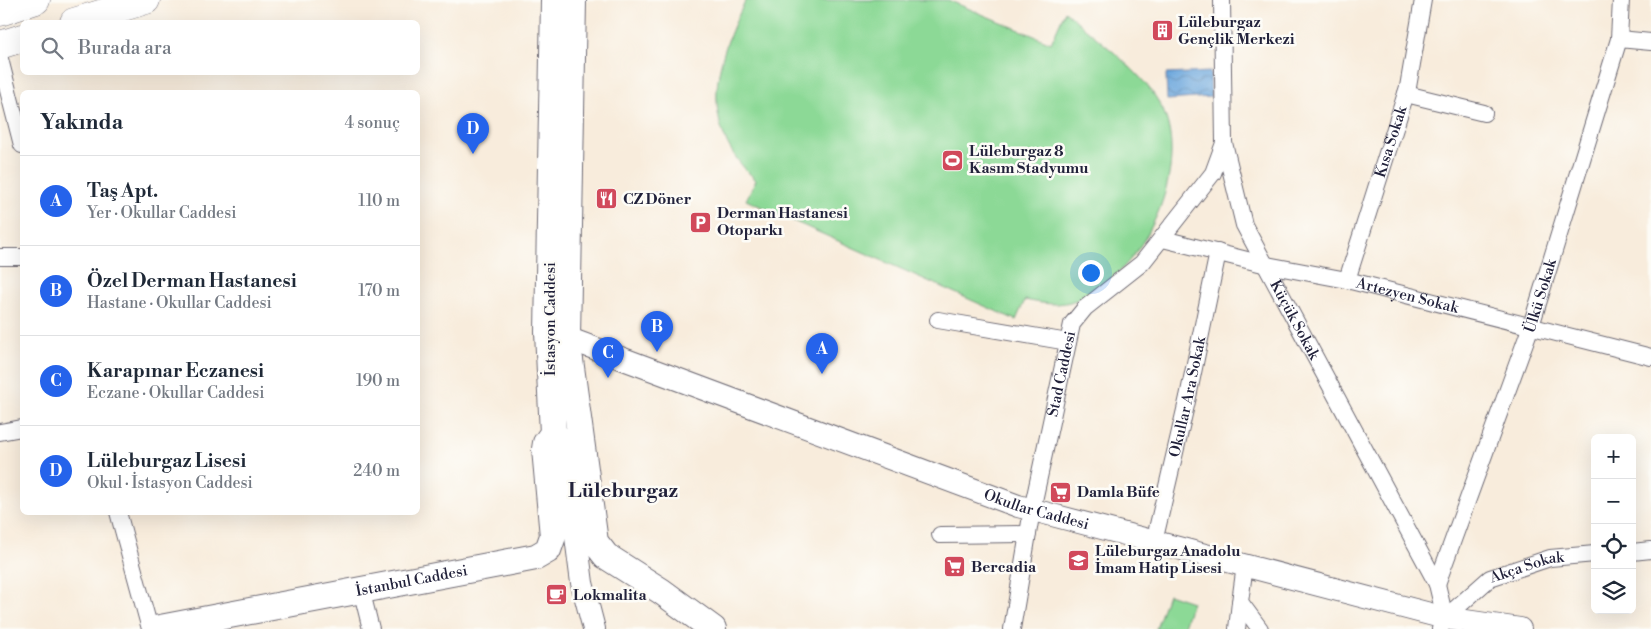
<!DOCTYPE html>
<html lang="tr">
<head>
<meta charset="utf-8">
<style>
  body { margin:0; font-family:"Libre Bodoni",serif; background:#f6f6f7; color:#1f2937 }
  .controls { position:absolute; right:15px; bottom:15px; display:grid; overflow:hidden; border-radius:8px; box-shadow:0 5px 20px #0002 }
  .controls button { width:45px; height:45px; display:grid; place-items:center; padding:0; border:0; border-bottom:1px solid #e0e1e3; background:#fff; color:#1f2937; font:25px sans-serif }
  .you { position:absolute; left:1090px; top:272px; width:18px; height:18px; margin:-12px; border:4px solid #fff; border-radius:50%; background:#1a73e8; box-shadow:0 0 0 8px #1a73e833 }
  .badge { display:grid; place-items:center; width:32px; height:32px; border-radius:50%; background:#2563eb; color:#fff; font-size:16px; font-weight:700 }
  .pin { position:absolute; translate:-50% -41px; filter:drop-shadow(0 1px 2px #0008) }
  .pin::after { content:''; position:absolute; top:26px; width:18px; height:15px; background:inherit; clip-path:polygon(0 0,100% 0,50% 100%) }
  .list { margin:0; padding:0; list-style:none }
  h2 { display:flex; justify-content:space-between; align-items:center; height:65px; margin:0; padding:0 20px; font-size:21px }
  h2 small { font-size:16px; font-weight:400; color:#747a83 }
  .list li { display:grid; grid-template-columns:32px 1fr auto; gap:15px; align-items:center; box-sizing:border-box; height:90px; padding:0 20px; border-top:1px solid #e0e1e3 }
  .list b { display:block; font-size:19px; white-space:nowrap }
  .list p { margin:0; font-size:16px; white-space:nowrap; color:#747a83 }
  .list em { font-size:16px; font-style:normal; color:#747a83 }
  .icon { flex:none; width:28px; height:28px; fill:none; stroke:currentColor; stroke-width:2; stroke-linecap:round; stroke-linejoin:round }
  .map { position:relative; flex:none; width:1651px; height:629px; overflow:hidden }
  .search { position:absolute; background:#fff; box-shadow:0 5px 20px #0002; left:20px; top:20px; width:400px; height:55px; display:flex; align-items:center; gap:12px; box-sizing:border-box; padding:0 18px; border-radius:8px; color:#747a83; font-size:19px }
  .panel { position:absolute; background:#fff; box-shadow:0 5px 20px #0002; left:20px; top:90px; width:400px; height:425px; border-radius:8px }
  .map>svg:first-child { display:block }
  .pitch { fill:#8cd996; stroke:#577e68 }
  .water { fill:url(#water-waves); stroke:#48648c }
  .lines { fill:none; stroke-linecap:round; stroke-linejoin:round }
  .minor-casing { stroke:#6d6973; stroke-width:18 }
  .secondary-casing { stroke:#6d6973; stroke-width:24 }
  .primary-casing { stroke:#6d6973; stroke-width:28 }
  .trunk-casing { stroke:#6d6973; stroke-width:29 }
  .minor { stroke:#fff; stroke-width:16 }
  .secondary { stroke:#fff; stroke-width:22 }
  .primary { stroke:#fff; stroke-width:26 }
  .trunk { stroke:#fff; stroke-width:28 }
  .labels { text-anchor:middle; stroke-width:5; stroke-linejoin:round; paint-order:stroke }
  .poi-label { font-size:15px; font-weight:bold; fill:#22223b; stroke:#fdfcf7; text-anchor:start }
  .street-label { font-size:15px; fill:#22223b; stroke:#fdfcf7 }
  .district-label { font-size:20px; font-weight:bold; fill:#22223b; stroke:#fdfcf7 }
</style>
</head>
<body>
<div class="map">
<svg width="1651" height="629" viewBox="0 0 1651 629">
  <defs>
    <pattern id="water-waves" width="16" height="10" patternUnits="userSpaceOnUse" patternTransform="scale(1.25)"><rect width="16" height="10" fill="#6da7dd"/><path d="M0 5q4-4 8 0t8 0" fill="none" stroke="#5988b4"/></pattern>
  </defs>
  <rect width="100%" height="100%" fill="#fdfcf7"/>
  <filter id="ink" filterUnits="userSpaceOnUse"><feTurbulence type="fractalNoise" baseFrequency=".02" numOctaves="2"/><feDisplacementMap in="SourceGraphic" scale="10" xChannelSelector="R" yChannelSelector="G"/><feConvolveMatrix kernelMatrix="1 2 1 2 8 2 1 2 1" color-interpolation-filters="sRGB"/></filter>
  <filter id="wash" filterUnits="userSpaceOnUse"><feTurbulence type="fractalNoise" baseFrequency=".0096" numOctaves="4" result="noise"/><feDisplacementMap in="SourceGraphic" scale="20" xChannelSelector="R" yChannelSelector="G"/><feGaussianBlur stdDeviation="1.12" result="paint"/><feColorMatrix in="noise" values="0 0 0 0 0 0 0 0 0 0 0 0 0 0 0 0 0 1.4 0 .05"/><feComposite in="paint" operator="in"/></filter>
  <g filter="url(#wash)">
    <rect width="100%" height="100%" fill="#f8ecdc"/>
    <g class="pitch">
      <path d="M746,0H948L1051,43L1065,11C1096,39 1145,72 1163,110C1192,175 1139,283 1070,302C1055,306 1040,303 1025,300L1016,320L746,200L756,180C697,126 714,63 746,0Z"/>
      <path d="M1168,594L1192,602L1183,629H1156Z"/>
    </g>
    <path class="water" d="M1210,72L1211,97L1167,100L1166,74Z"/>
  </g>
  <g filter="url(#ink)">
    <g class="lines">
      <defs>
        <g id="minor">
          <path id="s1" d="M1222,0L1224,143L1244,225L1437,584L1445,618"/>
          <path d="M1619,39L1651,42"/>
          <path d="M0,59L22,145"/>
          <path d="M1406,94L1484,113"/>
          <path id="s2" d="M1163,239L1267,265L1347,280L1651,357"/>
          <path d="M0,257H22"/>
          <path id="s3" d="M1347,280L1408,87L1423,0"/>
          <path d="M938,320L1068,342"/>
          <path d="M0,432L22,428"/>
          <path d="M118,512L150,629"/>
          <path d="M940,535L1028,534"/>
          <path id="s4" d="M1154,542L1188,397L1218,252"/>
          <path d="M1632,552L1651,550"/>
          <path d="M1245,565L1240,602L1260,629"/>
          <path id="s5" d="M1437,584L1531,326L1619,39L1621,0"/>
          <path d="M361,589L371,629"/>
          <path id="s6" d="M1012,629L1032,510L1072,324L1085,308L1142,263L1213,173L1224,143"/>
          <path d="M1237,629L1240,602"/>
          <path id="s7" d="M1440,629L1445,618L1490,578L1550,558L1595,554"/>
        </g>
        <g id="secondary">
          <path id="s8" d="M567,338L1018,506L1445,618L1520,629"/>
          <path d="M553,433L562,438L564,444L582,583L594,629"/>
        </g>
        <g id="primary">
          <path d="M573,0L567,338L595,542L606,556L661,591L713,629"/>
          <path id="s9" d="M155,629L536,557L548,550L553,536L545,449L546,443L553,433L548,332L554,0"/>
        </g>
        <g id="trunk">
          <path d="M0,12L36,0"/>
          <path d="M74,22L146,0"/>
          <path d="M0,45L22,38"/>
        </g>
      </defs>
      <use href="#minor" class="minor-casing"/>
      <use href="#secondary" class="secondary-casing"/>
      <use href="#primary" class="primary-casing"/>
      <use href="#trunk" class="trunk-casing"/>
      <use href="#minor" class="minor"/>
      <use href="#secondary" class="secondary"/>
      <use href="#primary" class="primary"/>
      <use href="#trunk" class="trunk"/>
    </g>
  </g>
  <defs>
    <symbol id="building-square" viewBox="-11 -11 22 22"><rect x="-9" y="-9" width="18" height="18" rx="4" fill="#d1495b" stroke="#fdfcf7"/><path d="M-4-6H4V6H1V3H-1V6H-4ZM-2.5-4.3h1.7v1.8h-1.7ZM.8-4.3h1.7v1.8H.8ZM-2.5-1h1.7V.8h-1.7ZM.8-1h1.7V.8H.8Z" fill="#fff"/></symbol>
    <symbol id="stadium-square" viewBox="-11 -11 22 22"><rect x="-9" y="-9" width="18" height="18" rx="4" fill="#d1495b" stroke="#fdfcf7"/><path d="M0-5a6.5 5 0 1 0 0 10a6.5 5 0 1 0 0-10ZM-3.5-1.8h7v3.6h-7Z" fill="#fff"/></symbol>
    <symbol id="restaurant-square" viewBox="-11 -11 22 22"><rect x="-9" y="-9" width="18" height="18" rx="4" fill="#d1495b" stroke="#fdfcf7"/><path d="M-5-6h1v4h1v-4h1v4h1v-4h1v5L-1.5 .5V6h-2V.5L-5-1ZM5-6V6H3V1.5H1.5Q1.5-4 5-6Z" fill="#fff"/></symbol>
    <symbol id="parking-square" viewBox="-11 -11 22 22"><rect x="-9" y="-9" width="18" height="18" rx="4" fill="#d1495b" stroke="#fdfcf7"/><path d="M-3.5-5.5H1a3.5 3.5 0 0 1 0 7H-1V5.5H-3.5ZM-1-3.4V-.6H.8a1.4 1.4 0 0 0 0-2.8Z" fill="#fff"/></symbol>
    <symbol id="supermarket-square" viewBox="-11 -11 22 22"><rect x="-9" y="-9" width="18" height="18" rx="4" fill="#d1495b" stroke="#fdfcf7"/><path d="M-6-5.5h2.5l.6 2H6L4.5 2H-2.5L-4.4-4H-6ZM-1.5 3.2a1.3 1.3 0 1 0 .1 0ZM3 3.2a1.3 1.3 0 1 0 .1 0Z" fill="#fff"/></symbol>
    <symbol id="school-square" viewBox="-11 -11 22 22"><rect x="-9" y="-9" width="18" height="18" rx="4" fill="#d1495b" stroke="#fdfcf7"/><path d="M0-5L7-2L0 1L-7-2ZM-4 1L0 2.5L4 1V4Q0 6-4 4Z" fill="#fff"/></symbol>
    <symbol id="cafe-square" viewBox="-11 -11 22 22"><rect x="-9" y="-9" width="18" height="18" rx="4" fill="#d1495b" stroke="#fdfcf7"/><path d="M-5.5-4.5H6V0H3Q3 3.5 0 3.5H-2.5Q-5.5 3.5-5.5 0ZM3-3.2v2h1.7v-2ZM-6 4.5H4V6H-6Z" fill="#fff"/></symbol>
  </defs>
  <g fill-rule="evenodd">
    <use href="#building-square" x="1150" y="18" width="25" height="25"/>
    <use href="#stadium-square" x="940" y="148" width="25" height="25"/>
    <use href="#restaurant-square" x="594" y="186" width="25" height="25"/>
    <use href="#parking-square" x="688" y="210" width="25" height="25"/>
    <use href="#supermarket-square" x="1048" y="480" width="25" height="25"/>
    <use href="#school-square" x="1066" y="548" width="25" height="25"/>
    <use href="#supermarket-square" x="942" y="554" width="25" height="25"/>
    <use href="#cafe-square" x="544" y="582" width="25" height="25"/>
  </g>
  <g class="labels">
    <g class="poi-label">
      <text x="1178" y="27">Lüleburgaz<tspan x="1178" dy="17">Gençlik Merkezi</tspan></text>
      <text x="969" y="156">Lüleburgaz 8<tspan x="969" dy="17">Kasım Stadyumu</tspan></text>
      <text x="623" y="204">CZ Döner</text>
      <text x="717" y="218">Derman Hastanesi<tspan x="717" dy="17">Otoparkı</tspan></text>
      <text x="1077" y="497">Damla Büfe</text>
      <text x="1095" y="556">Lüleburgaz Anadolu<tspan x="1095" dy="17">İmam Hatip Lisesi</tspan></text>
      <text x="971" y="572">Bercadia</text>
      <text x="573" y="600">Lokmalita</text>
    </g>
    <g class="street-label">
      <text dy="5" stroke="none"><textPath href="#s3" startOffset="145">Kısa Sokak</textPath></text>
      <text dy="5" stroke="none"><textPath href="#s2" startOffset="251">Artezyen Sokak</textPath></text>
      <text dy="5" stroke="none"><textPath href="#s5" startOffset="306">Ülkü Sokak</textPath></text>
      <text transform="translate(550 319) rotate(-90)" y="5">İstasyon Caddesi</text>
      <text dy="5" stroke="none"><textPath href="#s1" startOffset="335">Küçük Sokak</textPath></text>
      <text dy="5" stroke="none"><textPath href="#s6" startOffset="260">Stad Caddesi</textPath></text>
      <text dy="5" stroke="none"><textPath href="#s4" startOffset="149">Okullar Ara Sokak</textPath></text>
      <text dy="5" stroke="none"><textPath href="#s8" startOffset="500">Okullar Caddesi</textPath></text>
      <text dy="5" stroke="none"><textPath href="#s7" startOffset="111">Akça Sokak</textPath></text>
      <text dy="5" stroke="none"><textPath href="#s9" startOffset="261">İstanbul Caddesi</textPath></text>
    </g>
    <g class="district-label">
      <text x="623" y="497">Lüleburgaz</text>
    </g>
  </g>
</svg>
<div class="controls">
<button>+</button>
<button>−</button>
<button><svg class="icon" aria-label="locate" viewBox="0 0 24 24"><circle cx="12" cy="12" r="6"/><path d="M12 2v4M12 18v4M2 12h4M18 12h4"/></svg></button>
<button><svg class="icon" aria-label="layers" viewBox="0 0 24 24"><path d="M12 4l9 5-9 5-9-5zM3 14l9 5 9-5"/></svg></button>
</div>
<div class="you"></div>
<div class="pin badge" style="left:822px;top:374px">A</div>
<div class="pin badge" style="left:657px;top:352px">B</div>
<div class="pin badge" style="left:608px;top:378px">C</div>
<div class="pin badge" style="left:473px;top:154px">D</div>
<div class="search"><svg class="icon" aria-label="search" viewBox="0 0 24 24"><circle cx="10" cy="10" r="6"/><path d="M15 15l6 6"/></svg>Burada ara</div>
<section class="panel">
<h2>Yakında<small>4 sonuç</small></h2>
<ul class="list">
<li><span class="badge">A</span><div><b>Taş Apt.</b><p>Yer · Okullar Caddesi</p></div><em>110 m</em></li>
<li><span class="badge">B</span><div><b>Özel Derman Hastanesi</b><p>Hastane · Okullar Caddesi</p></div><em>170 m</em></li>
<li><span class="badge">C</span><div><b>Karapınar Eczanesi</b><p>Eczane · Okullar Caddesi</p></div><em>190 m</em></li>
<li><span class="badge">D</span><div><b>Lüleburgaz Lisesi</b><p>Okul · İstasyon Caddesi</p></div><em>240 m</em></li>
</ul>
</section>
</div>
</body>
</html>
